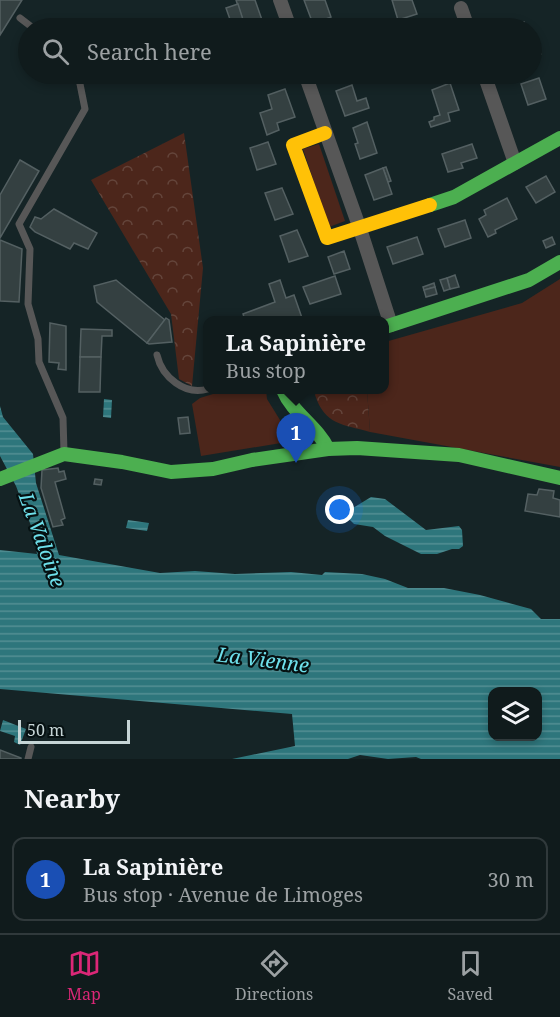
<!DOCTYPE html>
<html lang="en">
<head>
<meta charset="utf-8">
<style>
  body { margin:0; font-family:"Noto Serif",serif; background:#192425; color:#f1f3f6 }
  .controls { position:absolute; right:18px; bottom:18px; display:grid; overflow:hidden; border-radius:12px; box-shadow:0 3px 9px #0003 }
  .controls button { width:54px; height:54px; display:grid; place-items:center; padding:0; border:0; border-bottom:2px solid #30393b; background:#101b1c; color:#f1f3f6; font:30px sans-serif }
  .scale { position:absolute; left:18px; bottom:15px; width:112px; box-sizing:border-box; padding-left:6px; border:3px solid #c6d5d6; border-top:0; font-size:16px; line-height:21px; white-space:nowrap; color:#c6d5d6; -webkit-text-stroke:4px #061112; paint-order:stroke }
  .you { position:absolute; left:340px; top:510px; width:21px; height:21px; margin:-15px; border:4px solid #fff; border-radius:50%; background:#1a73e8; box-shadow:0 0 0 9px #1a73e833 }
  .badge { display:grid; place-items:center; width:39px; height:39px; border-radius:50%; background:#db2777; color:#fff; font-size:20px; font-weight:700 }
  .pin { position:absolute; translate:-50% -50px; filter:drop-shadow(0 2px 3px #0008) }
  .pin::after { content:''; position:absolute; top:32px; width:21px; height:18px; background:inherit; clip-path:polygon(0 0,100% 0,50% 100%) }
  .popup { position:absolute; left:203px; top:316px; width:186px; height:78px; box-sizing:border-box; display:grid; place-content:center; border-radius:12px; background:#101b1c; filter:drop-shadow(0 2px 4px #0005); font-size:20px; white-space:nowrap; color:#9ca1a3 }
  .popup b { font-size:22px; color:#f1f3f6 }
  .popup::after { content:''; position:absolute; left:50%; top:100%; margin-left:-12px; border:12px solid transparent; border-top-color:#101b1c }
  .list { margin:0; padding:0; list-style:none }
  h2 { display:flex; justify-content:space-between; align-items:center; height:78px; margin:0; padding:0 24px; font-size:26px }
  h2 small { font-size:20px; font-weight:400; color:#9ca1a3 }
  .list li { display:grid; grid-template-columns:39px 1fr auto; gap:18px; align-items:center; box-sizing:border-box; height:84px; margin:0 12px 12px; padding:0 12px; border:2px solid #30393b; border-radius:12px }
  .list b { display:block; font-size:22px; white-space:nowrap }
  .list p { margin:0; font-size:20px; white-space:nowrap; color:#9ca1a3 }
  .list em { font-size:20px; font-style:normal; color:#9ca1a3 }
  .icon { flex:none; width:33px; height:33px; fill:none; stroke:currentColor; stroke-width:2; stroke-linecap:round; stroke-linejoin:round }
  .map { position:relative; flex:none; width:560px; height:759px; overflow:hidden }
  .search { position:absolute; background:#101b1c; box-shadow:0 3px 9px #0003; left:18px; right:18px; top:18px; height:66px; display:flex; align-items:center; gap:15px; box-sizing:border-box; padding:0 21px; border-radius:33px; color:#9ca1a3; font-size:22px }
  .sheet { height:174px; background:#101b1c }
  nav { display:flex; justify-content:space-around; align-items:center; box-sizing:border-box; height:84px; border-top:2px solid #30393b; background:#101b1c; font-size:16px; color:#9ca1a3 }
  nav a { display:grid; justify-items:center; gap:3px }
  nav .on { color:#db2777 }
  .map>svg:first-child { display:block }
  .green { fill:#4c261b }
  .forest { fill:url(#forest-crowns) }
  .water { fill:url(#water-rules); fill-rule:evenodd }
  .building { fill:#344041; stroke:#546062; stroke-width:1.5 }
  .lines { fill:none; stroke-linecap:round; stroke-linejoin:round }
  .lane { stroke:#575757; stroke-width:7 }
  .street { stroke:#575757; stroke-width:14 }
  .fast { stroke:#4caf50; stroke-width:14 }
  .slow { stroke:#ffc107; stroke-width:14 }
  .labels { text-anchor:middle; stroke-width:4.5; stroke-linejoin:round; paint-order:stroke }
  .water-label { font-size:20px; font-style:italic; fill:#6ee0eb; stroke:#061112 }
</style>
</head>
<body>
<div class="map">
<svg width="560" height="759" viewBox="0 0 560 759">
  <defs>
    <pattern id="forest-crowns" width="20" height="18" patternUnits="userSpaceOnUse" patternTransform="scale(1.5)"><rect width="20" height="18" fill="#4c261b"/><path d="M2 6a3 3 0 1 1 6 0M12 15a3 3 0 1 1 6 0" fill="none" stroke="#64453b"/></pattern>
    <pattern id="water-rules" width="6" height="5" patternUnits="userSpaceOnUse" patternTransform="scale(1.5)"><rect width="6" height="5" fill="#2e767c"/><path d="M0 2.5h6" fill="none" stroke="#548f94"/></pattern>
  </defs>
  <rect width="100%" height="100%" fill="#152426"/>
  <g class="green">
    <path d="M319,144L345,221L329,227L303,149Z"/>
    <path d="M560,279V467L370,432L367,390H385V342L522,303Z"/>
    <path d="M226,390H266L267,399L280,420L281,443L201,456L192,404L200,398Z"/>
  </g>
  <g class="forest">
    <path d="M184,133L203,268L192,386L179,379L171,314L91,180Z"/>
    <path d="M317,390H367L370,432C342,424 325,425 315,395Z"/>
  </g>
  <g class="water">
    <path d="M104,399L112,400L111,418L103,417Z"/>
    <path d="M0,406L3,417L33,454L36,483L59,555L160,573L195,571L235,574L291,572L322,575L325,572L362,574L385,579L408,588H444L480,595L531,609L541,619H560V759H421L416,757L388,759L360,755L348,759H232L295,746L292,714L0,689V550L37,554L33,531L16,486L0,456ZM492,692H538V736H492Z"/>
    <path d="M371,497L385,499L426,530L459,526L462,530L463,546L459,549H452L437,554H421L385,536L373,527L354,524L350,520V513L353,508Z"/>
    <path d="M128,520L149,523L147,531L126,528Z"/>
    <path d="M3,720L26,729L20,745L14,742L15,736L0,731Z"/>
  </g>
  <g class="building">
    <path d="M0,0H22L0,35Z"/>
    <path d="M236,0H255L262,20L245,26Z"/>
    <path d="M304,0H325L331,17L313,24Z"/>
    <path d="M392,0H412L417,14L398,20Z"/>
    <path d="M238,4L245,26L233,28L226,8Z"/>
    <path d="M524,22L526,28H518L517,25Z"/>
    <path d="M536,42L541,54L532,57V43Z"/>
    <path d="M539,78L546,99L528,105L521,84Z"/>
    <path d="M450,83L459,110L448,113L450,121L431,127L429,122L434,120V117L440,115L432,90Z"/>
    <path d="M352,85L357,101L366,98L369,108L345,116L336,91Z"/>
    <path d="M285,89L295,117L277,123L279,130L267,135L260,113L272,109L268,95Z"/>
    <path d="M367,122L377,153L360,159L355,144L358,143L353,128Z"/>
    <path d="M268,142L276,164L257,170L250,148Z"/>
    <path d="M472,144L477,158L461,163L463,168L448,172L442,154Z"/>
    <path d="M20,160L39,171L0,238V195Z"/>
    <path d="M386,167L391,181L388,182L383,168Z"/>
    <path d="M383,168L392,194L374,200L365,175Z"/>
    <path d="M546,176L555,192L536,203L526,187Z"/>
    <path d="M282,188L293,214L275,220L265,193Z"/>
    <path d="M507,198L517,219L495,230L496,233L488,237L479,219L486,215L484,210Z"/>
    <path d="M54,209L97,233L88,249L74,243L70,249L35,232L30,227L35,217L41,219Z"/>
    <path d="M465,220L471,238L445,247L438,229Z"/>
    <path d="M297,230L308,256L289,262L280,236Z"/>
    <path d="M417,237L423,254L393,264L387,247Z"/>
    <path d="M552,237L555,244L546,248L543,241Z"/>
    <path d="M0,240L22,249L19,302L0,301Z"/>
    <path d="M344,251L350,269L334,274L328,257Z"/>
    <path d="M455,275L459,287L450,289L447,278Z"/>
    <path d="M335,276L341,294L310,304L303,287Z"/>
    <path d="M447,278L450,289L444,291L440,280Z"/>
    <path d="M116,280L165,320L147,343L97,302L94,286Z"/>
    <path d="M280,280L286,298L294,295L302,318L293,320H245L243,314L275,302L269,284Z"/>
    <path d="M434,283L435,287L424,290L423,287Z"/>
    <path d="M435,287L437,294L426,297L424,290Z"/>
    <path d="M166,318L169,320L172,342L149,344L147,343Z"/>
    <path d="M50,323L66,326V370L58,369L59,363L49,362Z"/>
    <path d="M81,329L112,330V336H102L101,357H80Z"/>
    <path d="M80,357H101L100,392H79Z"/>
    <path d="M188,417L190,433L180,434L178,418Z"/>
    <path d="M58,468L59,472L64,471L66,479L55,482L65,518L61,520L63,525L53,527L41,488L42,470Z"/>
    <path d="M95,479L102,480L101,485L94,484Z"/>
    <path d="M539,489L554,491L553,498L560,500V517L525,511L528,494L537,495Z"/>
    <path d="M0,750L21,758V759H0Z"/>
  </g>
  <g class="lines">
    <g class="lane">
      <path d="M20,18L33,28"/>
      <path d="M157,355C162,377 185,396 208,389"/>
      <path d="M64,452L63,418L39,362L38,339L28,304L30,249L19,224L85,109L78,74"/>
      <path d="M28,759L31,747"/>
    </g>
    <g class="street">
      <path d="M280,0L290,28"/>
      <path d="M461,8L468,28"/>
      <path d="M305,74L360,229L391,325"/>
      <path d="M484,74L515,163"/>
    </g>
    <g class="fast">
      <path d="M430,205L454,197L560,138"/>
      <path d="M385,327L529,280L560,262"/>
      <path d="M283,390C293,414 317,426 328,449"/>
      <path d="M0,479L64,454L122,462L171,472L213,469L252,460L328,449L357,448L459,455L560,478"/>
    </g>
    <path class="slow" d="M325,133L293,145L327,238L430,205"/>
  </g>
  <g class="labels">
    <g class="water-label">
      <text transform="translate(42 540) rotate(70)" y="7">La Valoine</text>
      <text transform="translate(263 660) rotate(7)" y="7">La Vienne</text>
    </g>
  </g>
</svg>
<div class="controls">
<button><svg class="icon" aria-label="layers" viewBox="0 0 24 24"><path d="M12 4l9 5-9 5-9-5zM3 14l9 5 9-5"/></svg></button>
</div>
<div class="scale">50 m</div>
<div class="you"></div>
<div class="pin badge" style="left:296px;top:463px;background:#1a4fb4">1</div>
<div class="popup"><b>La Sapinière</b>Bus stop</div>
<div class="search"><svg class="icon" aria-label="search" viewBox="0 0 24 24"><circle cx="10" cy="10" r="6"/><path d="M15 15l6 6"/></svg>Search here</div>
</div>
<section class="sheet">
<h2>Nearby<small></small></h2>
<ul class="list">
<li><span class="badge" style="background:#1a4fb4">1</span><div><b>La Sapinière</b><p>Bus stop · Avenue de Limoges</p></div><em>30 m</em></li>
</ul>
</section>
<nav>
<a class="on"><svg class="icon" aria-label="map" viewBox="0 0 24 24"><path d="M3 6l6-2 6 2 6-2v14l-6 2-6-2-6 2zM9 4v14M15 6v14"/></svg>Map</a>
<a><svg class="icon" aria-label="directions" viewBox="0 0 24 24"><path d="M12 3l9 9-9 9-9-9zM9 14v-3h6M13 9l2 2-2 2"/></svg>Directions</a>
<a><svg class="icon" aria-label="saved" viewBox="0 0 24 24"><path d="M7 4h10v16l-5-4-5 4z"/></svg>Saved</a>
</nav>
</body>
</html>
